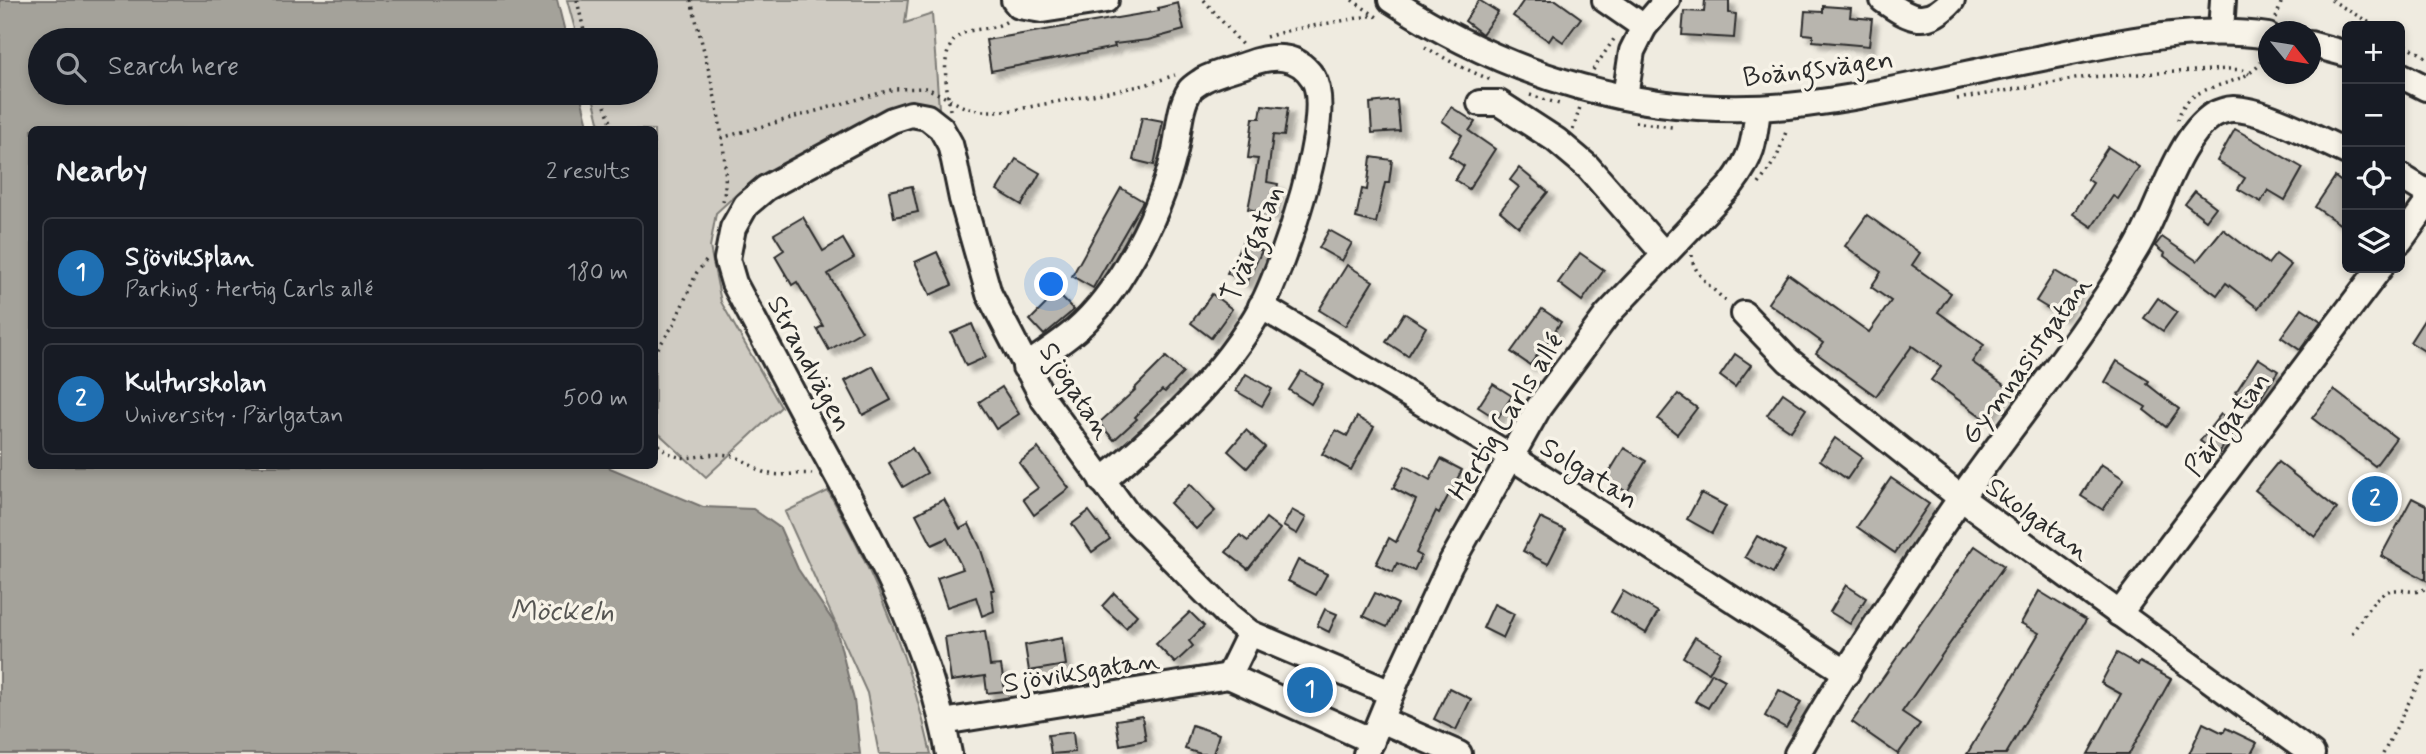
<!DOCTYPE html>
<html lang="en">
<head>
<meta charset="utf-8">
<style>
  body { margin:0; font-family:Mynerve,sans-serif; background:#20242c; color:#f1f3f6 }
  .controls { position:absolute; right:21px; top:21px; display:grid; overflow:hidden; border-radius:10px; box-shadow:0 4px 10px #0003 }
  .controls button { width:63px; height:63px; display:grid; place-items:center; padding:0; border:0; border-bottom:2px solid #363941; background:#171b24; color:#f1f3f6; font:35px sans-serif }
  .compass { position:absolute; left:2258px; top:21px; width:63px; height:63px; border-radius:50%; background:#171b24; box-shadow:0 4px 10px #0003; rotate:120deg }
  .you { position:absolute; left:1052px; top:285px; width:24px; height:24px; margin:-18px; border:5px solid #fff; border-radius:50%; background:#1a73e8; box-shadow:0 0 0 10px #1a73e833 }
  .badge { display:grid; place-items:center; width:46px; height:46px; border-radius:50%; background:#1f6fb2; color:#fff; font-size:23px; font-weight:700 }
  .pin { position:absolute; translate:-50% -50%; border:4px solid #fff; box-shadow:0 2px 7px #0006 }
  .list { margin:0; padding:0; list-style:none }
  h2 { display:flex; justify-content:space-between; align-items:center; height:91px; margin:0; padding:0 28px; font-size:30px }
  h2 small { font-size:23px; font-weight:400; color:#9ea1a6 }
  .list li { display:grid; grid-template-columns:46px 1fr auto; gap:21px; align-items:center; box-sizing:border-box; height:112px; margin:0 14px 14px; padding:0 14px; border:2px solid #363941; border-radius:10px }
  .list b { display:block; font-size:26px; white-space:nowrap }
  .list p { margin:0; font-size:23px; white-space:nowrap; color:#9ea1a6 }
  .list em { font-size:23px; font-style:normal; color:#9ea1a6 }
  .icon { flex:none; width:38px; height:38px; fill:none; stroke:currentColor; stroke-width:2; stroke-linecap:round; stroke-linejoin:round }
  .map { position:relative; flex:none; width:2426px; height:754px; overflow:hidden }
  .search { position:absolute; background:#171b24; box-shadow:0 4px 10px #0003; left:28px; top:28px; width:630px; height:77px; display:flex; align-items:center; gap:18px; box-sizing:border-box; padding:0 24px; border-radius:38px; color:#9ea1a6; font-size:26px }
  .panel { position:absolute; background:#171b24; box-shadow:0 4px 10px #0003; left:28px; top:126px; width:630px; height:343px; border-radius:10px }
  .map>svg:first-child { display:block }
  .green { fill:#cfcbc2; stroke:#7d7b76; stroke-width:2 }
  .water { fill:#a4a29a; stroke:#74726e; stroke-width:2 }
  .building { fill:#b8b5ae; stroke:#2b2b2b; stroke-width:2; filter:url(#shadow) }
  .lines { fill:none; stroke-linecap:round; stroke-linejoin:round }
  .minor-casing { stroke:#2b2b2b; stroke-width:30 }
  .path { stroke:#2b2b2b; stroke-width:3.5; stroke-dasharray:2 5; stroke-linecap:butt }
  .minor { stroke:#f7f3e8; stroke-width:24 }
  .labels { text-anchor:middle; stroke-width:7; stroke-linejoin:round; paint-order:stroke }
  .street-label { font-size:28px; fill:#2b2b2b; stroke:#f7f3e8 }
  .water-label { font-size:30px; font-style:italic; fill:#555552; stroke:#f7f3e8 }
</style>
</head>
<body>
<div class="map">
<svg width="2426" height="754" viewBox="0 0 2426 754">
  <defs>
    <filter id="shadow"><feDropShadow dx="6" dy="6" stdDeviation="2" flood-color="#0004"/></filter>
  </defs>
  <rect width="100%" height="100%" fill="#efebe0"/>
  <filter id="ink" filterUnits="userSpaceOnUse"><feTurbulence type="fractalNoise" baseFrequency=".0143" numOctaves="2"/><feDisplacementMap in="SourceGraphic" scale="14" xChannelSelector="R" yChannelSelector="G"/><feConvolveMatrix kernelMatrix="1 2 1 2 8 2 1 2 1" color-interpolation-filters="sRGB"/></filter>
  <g filter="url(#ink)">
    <g class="green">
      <path d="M567,0H908L905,23L932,14L939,108L902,103L862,121L784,163L740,191L716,213L710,247L721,302L781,407L706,477L655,430L654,130L601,129L592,93H646V40H578Z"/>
      <path d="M828,491C875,573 911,662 931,754H879L867,693L785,512Z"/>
    </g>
    <path class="water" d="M0,0H557L567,40H40V93H580L589,129L32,130V466H609L610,468L703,507L753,509L780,528L798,569L835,624L854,700L860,754H0Z"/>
    <g class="building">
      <path d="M1479,0L1498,12L1482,34L1465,21Z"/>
      <path d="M1524,0H1556L1581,18L1563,42L1553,35L1549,41L1513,16Z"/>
      <path d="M1705,0H1729V13L1736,14L1734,38L1682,35L1684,11L1704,12Z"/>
      <path d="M1178,3L1184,30L1148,40L1114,44L1115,47L991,71L986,40L1159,11L1158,8Z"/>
      <path d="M1823,6L1851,8L1850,17L1872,19L1869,46L1813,41V35L1803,34L1805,11L1823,12Z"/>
      <path d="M1397,100L1400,131L1372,133L1370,103Z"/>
      <path d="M1262,105L1288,108L1284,136L1273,135L1267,182L1278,184L1272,214L1248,209L1258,159L1248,158L1253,118H1260Z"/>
      <path d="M1451,107L1475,122L1469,131L1495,149L1469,189L1455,180L1464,166L1449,156L1462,135L1442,121Z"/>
      <path d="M1142,117L1163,121L1154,165L1133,160Z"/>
      <path d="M2235,129L2303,168L2285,200L2268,190L2261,202L2238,189L2245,178L2217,161Z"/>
      <path d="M2108,147L2139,167L2118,199L2113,196L2092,227L2073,214L2093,183L2087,179Z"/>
      <path d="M1371,157L1392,160L1389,183H1385L1376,223L1356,218L1362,189L1367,190Z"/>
      <path d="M1016,159L1040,173L1022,205L997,190Z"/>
      <path d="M1519,168L1548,192L1519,227L1500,211L1519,187L1510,180Z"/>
      <path d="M2335,177L2347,186V229L2315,207Z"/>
      <path d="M912,186L918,212L894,217L889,191Z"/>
      <path d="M1121,188L1143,201L1093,288L1072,276Z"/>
      <path d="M2195,191L2216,207L2206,220L2185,204Z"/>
      <path d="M1867,215L1920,253L1912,265L1951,293L1938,312L1984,345L1972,362L2008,388L1985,419L1931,380L1941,367L1912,346L1876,396L1816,353L1823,343L1768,303L1788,274L1869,332L1891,301L1871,287L1881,272L1845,246Z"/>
      <path d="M803,217L823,251L843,239L854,258L828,274L862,331L829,350L817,329L823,326L797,282L792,285L775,256L784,250L774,234Z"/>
      <path d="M2223,229L2268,264L2276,254L2291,265L2258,308L2226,283L2217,295L2164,256L2165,254L2155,246L2162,237L2197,261Z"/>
      <path d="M1329,230L1352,243L1342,261L1319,248Z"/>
      <path d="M1243,241L1262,251L1246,283L1227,273Z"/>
      <path d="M937,252L952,285L930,295L915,262Z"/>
      <path d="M1580,253L1604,270L1582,301L1558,283Z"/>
      <path d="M1347,265L1373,281L1345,326L1319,310Z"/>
      <path d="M2055,271L2080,286L2061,316L2036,301Z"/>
      <path d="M1057,293L1074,310L1044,335L1030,320Z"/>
      <path d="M1212,294L1232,309L1211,338L1191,323Z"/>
      <path d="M2158,298L2177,312L2163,331L2144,318Z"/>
      <path d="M2302,308L2321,321L2300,350L2281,337Z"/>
      <path d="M1542,309L1561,322L1530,365L1511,352Z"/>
      <path d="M1404,313L1426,327L1408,356L1386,342Z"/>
      <path d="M2426,317V352L2410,342Z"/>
      <path d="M972,324L986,357L966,366L951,333Z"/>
      <path d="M1735,354L1751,365L1735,387L1720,376Z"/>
      <path d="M1166,357L1183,373L1165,392L1162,390L1135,417L1137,419L1114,440L1099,423L1135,390L1134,389Z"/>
      <path d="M2258,358L2278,371L2256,405L2236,392Z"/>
      <path d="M2117,361L2149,381L2147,384L2179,409L2166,427L2144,410L2146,407L2105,382Z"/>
      <path d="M873,366L891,400L863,415L845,381Z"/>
      <path d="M1301,371L1323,384L1311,404L1289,390Z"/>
      <path d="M1246,374L1272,389L1262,406L1236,391Z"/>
      <path d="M1493,384L1512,396L1497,419L1478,407Z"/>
      <path d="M1002,387L1019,414L996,429L979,402Z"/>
      <path d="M2334,390L2396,438L2375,466L2312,418Z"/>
      <path d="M1783,393L1806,409L1791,431L1767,415Z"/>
      <path d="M1678,394L1697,408L1677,434L1658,419Z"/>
      <path d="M2221,414L2238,427L2218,454L2200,441Z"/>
      <path d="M1357,417L1374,427L1351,470L1322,454L1336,430L1347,436Z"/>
      <path d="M1246,430L1265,447L1247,468L1228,451Z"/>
      <path d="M1835,438L1862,457L1847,479L1820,460Z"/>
      <path d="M912,448L927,473L903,487L889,463Z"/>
      <path d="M1038,448L1069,488L1034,515L1023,499L1038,488L1019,463Z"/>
      <path d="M1624,448L1646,461L1627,492L1605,479Z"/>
      <path d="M1441,459L1462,470L1439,513L1436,511L1416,553L1421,556L1414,571L1397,563L1393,572L1376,564L1389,538L1396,542L1416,500L1393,488L1405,466L1430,480Z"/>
      <path d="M2278,462L2337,509L2315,537L2255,490Z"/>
      <path d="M2101,464L2124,479L2103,510L2081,496Z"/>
      <path d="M1891,478L1929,504L1895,553L1857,527Z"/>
      <path d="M1190,484L1215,511L1196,529L1170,503Z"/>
      <path d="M1701,493L1726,506L1712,533L1687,519Z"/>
      <path d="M2412,498L2426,505V580L2381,556Z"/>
      <path d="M944,499L960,529L969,524L980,547L994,590H991L994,611L982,616L976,597L947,607L937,578L963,569L947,538L932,545L916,514Z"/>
      <path d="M1292,510L1306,518L1297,534L1283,526Z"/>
      <path d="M1089,511L1110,539L1092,552L1072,524Z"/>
      <path d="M1266,518L1280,529L1248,569L1226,552L1240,535L1248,541Z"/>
      <path d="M1540,518L1565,530L1548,564L1523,551Z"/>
      <path d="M1757,536L1785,551L1773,573L1745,557Z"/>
      <path d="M1975,546L2004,566L1902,712L1920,724L1898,754L1852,722Z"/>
      <path d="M1298,560L1327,574L1316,595L1288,581Z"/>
      <path d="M1846,585L1866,598L1850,624L1830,612Z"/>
      <path d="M1623,591L1658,612L1646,633L1611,612Z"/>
      <path d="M2039,591L2086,620L2006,754H1967L2039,633L2021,623Z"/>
      <path d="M1114,593L1137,615L1126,628L1102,606Z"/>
      <path d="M1375,593L1398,604L1387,627L1363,616Z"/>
      <path d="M1494,604L1514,614L1503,638L1483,628Z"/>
      <path d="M1325,609L1337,614L1329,632L1317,626Z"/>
      <path d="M1190,612L1204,626L1189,641L1193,646L1175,663L1156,644Z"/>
      <path d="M985,631L990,666L1001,665L1005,691L987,693L985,676L951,681L945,637Z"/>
      <path d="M1695,637L1721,652L1709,673L1683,657Z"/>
      <path d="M1062,638L1066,665L1029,671L1025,645Z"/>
      <path d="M2117,653L2138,665L2140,662L2171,679L2129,754H2088L2121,694L2101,683Z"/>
      <path d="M1712,673L1725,680L1708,708L1695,701Z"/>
      <path d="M1449,688L1471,699L1456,730L1434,719Z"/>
      <path d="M1779,690L1801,702L1786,728L1765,716Z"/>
      <path d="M1142,716L1146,740L1120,745L1116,720Z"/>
      <path d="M2203,723L2223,733L2226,728L2257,743L2251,754H2189Z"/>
      <path d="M1192,725L1219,734L1213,754H1201L1185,749Z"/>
      <path d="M1073,732L1075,752L1051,754L1048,735Z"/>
    </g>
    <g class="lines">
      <defs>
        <g id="minor">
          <path d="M1014,0L1019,6L1042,10L1106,0"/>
          <path d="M1391,0C1509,77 1646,119 1788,106C1867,98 1945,78 2022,62C2104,46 2184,24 2268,36"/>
          <path d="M1605,0L1644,27"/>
          <path d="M1883,0C1911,20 1927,28 1952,0"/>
          <path d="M2221,31L2223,0"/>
          <path d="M2310,44L2347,54"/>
          <path d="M2400,75L2426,88"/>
          <path d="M1625,97L1632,51L1644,27L1667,0"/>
          <path d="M1480,103H1499L1556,140L1588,167L1664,254"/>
          <path d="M2400,176L2426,192"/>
          <path d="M2400,241L2426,205"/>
          <path d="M1261,306L1510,456L1847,673"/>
          <path d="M1744,314L1788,360L1961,498L2312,754"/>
          <path d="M1025,367C1042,355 1061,343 1076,330C1098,311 1117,284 1131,259C1151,226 1166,188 1175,151C1179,132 1179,107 1190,90C1193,86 1199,83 1203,80C1216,73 1233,69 1248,64C1272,55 1297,53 1313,78C1336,115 1282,268 1262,306C1223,377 1163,430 1102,481"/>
          <path d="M2119,614L2380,268"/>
          <path d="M1381,720L1459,754"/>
          <path d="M943,722L1229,676"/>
          <path d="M1372,741L1229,676L1250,633L1391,693"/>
          <path d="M949,754C929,643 874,542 820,444C791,391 763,337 734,283L727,259L733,228L746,205L766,188L892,120L911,114L927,117L941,128L950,144L954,160L962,199L989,294L1044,400L1126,512L1228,615L1250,633"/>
          <path d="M1366,754L1397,679L1450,565L1539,407L1607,315L1731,185C1753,156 1754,143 1758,108"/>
          <path d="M1797,754C1847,667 1903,582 1960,499C2019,415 2085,336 2137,247C2159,210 2177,139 2213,115C2218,112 2228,109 2233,109C2263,109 2318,139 2347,152"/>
        </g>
      </defs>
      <use href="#minor" class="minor-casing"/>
      <g class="path">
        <path d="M577,0L586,40"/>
        <path d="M691,0C703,49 734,154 723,201"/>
        <path d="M1204,0L1243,46"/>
        <path d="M1352,0L1377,17"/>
        <path d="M2331,0L2375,26"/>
        <path d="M2276,18L2282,0"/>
        <path d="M1266,37L1290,30L1375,15"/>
        <path d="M2400,41L2426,57"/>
        <path d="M1425,47L1455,64L1493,81"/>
        <path d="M1593,70L1614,39"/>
        <path d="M600,93L614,130"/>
        <path d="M1530,95L1563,105"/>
        <path d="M1957,99L2087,77L2229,69L2243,70L2249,74"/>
        <path d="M950,110C947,84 935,42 969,31C982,28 996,29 1007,21"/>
        <path d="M2178,120C2187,76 2246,94 2265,56"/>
        <path d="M1635,122L1672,127"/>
        <path d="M1573,130L1580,107"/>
        <path d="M721,138L894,89L927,88L964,107L981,111H1008L1145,85L1175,75"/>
        <path d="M1759,184L1777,157L1787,129"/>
        <path d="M1692,255C1691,273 1717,292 1729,304"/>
        <path d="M654,354L674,324L697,272L707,260"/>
        <path d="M654,439C681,472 696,450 729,455C742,457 751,467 763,472C780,478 795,472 812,474"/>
        <path d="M2352,633C2362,619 2375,591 2394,590C2406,589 2415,595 2426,588"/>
        <path d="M2383,754L2426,668"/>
      </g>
      <use href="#minor" class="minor"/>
    </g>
  </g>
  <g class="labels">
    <g class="street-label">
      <text transform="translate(1818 67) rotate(-7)" y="10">Boängsvägen</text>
      <text transform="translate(1251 243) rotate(-68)" y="10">Tvärgatan</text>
      <text transform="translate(2025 359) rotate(-54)" y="10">Gymnasistgatan</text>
      <text transform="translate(811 363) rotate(62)" y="10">Strandvägen</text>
      <text transform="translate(1077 390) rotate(57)" y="10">Sjögatan</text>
      <text transform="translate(1505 416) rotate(-58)" y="10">Hertig Carls allé</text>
      <text transform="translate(2226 423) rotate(-53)" y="10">Pärlgatan</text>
      <text transform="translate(1590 472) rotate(32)" y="10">Solgatan</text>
      <text transform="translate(2039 518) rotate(36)" y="10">Skolgatan</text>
      <text transform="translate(1081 670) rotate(-9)" y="10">Sjöviksgatan</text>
    </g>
    <g class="water-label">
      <text x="562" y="620">Möckeln</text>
    </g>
  </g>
</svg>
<div class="controls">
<button>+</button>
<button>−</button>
<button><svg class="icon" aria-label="locate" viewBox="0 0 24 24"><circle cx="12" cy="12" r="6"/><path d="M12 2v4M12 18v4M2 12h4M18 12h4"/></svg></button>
<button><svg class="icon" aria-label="layers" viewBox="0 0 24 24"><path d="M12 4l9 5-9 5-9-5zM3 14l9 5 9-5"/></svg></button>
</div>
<svg class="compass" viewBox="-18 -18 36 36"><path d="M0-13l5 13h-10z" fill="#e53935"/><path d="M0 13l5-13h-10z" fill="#9ea1a6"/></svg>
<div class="you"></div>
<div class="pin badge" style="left:1310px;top:690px">1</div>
<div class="pin badge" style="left:2375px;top:499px">2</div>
<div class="search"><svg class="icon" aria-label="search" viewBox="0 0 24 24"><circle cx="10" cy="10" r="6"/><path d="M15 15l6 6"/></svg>Search here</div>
<section class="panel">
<h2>Nearby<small>2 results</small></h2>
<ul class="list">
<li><span class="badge">1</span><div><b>Sjöviksplan</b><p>Parking · Hertig Carls allé</p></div><em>180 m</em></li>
<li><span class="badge">2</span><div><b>Kulturskolan</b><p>University · Pärlgatan</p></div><em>500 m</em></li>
</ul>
</section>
</div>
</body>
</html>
